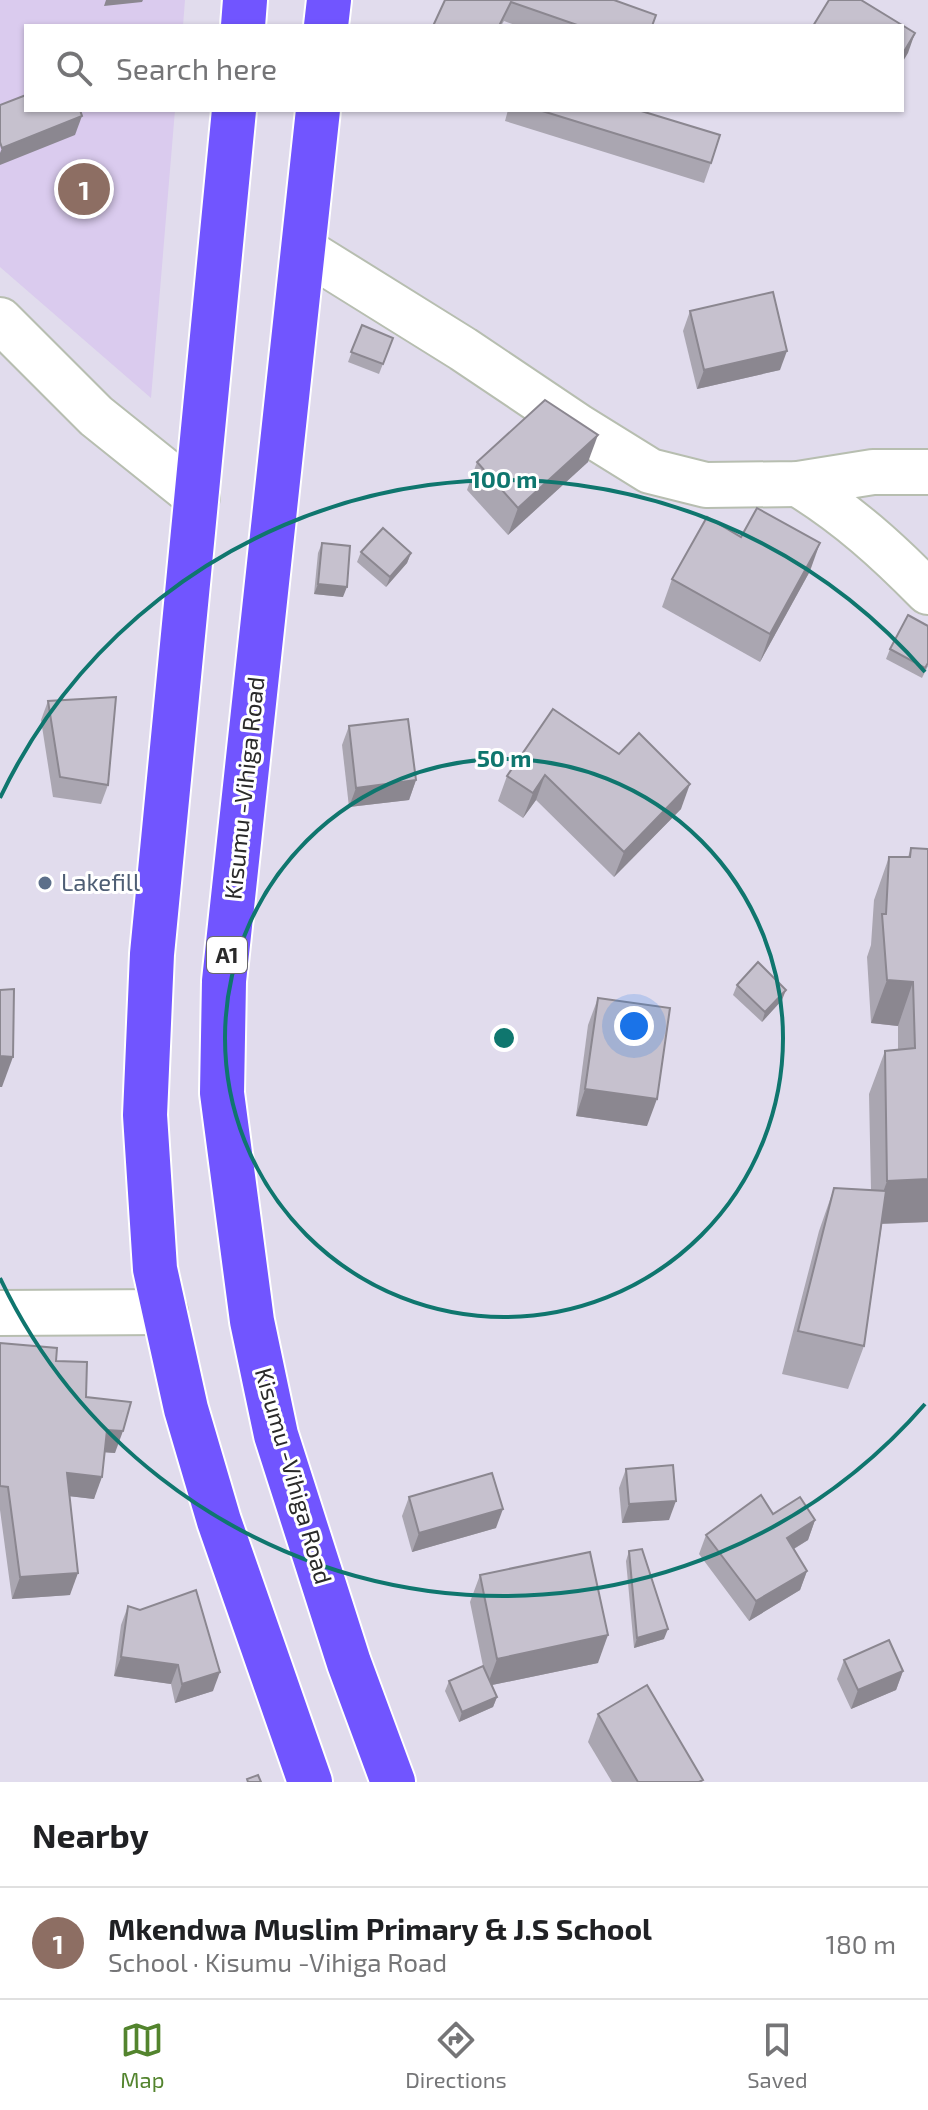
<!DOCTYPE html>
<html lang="en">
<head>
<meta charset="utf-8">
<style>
  body { margin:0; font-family:"Exo 2",sans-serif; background:#f2f2f2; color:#202124 }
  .you { position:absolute; left:634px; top:1026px; width:28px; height:28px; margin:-20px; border:6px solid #fff; border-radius:50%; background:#1a73e8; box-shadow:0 0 0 12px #1a73e833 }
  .badge { display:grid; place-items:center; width:52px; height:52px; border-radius:50%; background:#53842e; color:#fff; font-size:26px; font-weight:700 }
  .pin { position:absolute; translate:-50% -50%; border:4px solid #fff; box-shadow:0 2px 8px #0006 }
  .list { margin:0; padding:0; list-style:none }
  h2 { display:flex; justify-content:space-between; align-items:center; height:104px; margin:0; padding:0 32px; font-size:34px }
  h2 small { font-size:26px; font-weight:400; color:#757577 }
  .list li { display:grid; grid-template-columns:52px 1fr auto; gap:24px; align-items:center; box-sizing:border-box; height:112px; padding:0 32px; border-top:2px solid #e0e0e0 }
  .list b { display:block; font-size:30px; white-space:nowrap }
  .list p { margin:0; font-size:26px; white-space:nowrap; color:#757577 }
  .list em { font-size:26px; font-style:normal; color:#757577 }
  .icon { flex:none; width:44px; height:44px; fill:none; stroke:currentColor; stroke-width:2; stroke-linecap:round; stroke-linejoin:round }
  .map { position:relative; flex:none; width:928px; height:1782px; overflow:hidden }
  .search { position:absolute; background:#fff; box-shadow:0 2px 6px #0004; left:24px; right:24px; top:24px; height:88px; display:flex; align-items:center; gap:20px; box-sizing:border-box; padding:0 28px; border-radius:0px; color:#757577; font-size:30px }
  .sheet { height:216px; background:#fff }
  nav { display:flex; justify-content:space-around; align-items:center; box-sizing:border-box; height:112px; border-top:2px solid #e0e0e0; background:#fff; font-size:22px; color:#757577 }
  nav a { display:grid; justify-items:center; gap:4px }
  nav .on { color:#53842e }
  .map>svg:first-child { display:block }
  .education { fill:#dacbee }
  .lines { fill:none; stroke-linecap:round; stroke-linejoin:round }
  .minor-casing { stroke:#b7beb0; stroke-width:48 }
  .highway-casing { stroke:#fff; stroke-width:48 }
  .minor { stroke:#fff; stroke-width:44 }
  .highway { stroke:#7155ff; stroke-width:44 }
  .wall { fill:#aaa6b1 }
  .shaded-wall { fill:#8b8790 }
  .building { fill:#c6c1ce; stroke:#8b8790; stroke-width:2 }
  .ring { fill:none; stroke:#0f766e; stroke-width:4 }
  .service-dot { fill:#5c6f8a; stroke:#fff; stroke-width:3 }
  .labels { text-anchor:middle; stroke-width:6; stroke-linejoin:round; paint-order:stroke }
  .shield { fill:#fff; stroke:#6a6a6a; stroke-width:2 }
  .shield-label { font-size:22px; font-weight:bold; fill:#2a2a2a }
  .street-label { font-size:24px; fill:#2a2a2a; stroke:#fff }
  .service-label { font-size:24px; fill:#4e5e75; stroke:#fff; text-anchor:start }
  .centre { fill:#0f766e; stroke:#fff; stroke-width:4 }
  .ring-label { font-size:24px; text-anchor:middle; font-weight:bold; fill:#0f766e; stroke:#fff; stroke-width:6; stroke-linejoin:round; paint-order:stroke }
</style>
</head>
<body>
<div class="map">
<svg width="928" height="1782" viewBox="0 0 928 1782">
  <rect width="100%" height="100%" fill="#e1dced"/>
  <path class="education" d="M0,0H185L183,26H26V110H175L151,398L0,267Z"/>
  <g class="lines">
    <defs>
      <g id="minor">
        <path d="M304,250L463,349L579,427L650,471L706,485L798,484L873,472H928"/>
        <path d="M0,320L96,416L197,497"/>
        <path d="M798,484C848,515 887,550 928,592"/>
        <path d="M0,1313L165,1312"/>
      </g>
      <g id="highway">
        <path d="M243,26L245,0"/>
        <path d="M326,26L329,0"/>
        <path d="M234,110L152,954L145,1115L155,1269L186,1409L219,1521L310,1782"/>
        <path d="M318,110L224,981L222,1093L252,1321L276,1435L349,1663L393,1782"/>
      </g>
    </defs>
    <use href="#minor" class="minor-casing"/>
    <use href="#highway" class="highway-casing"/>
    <use href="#minor" class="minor"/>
    <use href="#highway" class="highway"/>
  </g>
  <g class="wall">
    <path d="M445,0H614L652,26H518L504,21L501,26H433Z"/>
    <path d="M508,110H638L711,163L704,183L505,121Z"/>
    <path d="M690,311L780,370L697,389L683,331Z"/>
    <path d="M362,325L393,338L379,374L348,362Z"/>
    <path d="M477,462H588L508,535L467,490Z"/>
    <path d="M741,537L810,571L760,662L662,607L672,579Z"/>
    <path d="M322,543L343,597L314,594L318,553Z"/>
    <path d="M361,552L411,553L407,563L386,587L357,562Z"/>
    <path d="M890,649L928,666L922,678L886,659Z"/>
    <path d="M48,701L108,785L101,804L53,797L41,720Z"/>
    <path d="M553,709L681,809L614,877L536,800L523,818L498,801L507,776Z"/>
    <path d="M349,726L416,780L409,800L349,807L342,745Z"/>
    <path d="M911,848L928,1222L882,1224L864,1346L848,1389L782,1374L819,1231L834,1188L871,1190L869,1094L885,1051L898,1050V1026L871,1023L867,957L871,945L874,900L889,857H908Z"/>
    <path d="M737,985L782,1000L762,1022L733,995Z"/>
    <path d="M598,998L647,1126L576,1116L588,1025Z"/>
    <path d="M0,1343L56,1361L86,1397L115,1453L105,1452L94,1499L69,1496L70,1595L12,1599L0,1510Z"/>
    <path d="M626,1469L669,1520L622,1523L619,1488Z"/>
    <path d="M409,1497L496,1528L412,1552L402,1516Z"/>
    <path d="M773,1514L815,1520L808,1540L794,1549L807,1571L800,1590L749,1621L699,1554L706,1535Z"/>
    <path d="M629,1551L664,1639L634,1648L626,1561Z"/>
    <path d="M480,1575L598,1663L492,1685L497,1697L493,1707L459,1722L445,1691L449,1681L483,1666L470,1602Z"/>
    <path d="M128,1606L213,1691L175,1703L171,1684L114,1676L121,1625Z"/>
    <path d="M844,1660L903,1671L896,1690L851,1709L837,1679Z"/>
    <path d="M598,1714L702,1782H612L588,1742Z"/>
  </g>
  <g class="shaded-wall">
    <path d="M106,0H143L142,2L104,6Z"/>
    <path d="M915,33L908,53L902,63V55Z"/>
    <path d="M82,116L75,135L0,165V153L2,148Z"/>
    <path d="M787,351L780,370L697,389L704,370Z"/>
    <path d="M598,435L588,462L508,535L518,508Z"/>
    <path d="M820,543L810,571L760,662L770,634Z"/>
    <path d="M411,553L407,563L386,587L390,577Z"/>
    <path d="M318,584L347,587L343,597L314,594Z"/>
    <path d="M545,775L536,800L523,818L533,793Z"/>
    <path d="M416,780L409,800L349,807L356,788Z"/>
    <path d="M690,784L681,809L614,877L624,852Z"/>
    <path d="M887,980L913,982L898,1026L871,1023Z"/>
    <path d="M786,990L782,1000L762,1022L765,1012Z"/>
    <path d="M0,1056L13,1057L2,1087H0Z"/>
    <path d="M585,1089L657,1099L647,1126L576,1116Z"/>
    <path d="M928,1179V1222L872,1224L887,1181Z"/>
    <path d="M107,1430L123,1431L115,1453L100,1452Z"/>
    <path d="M67,1473L102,1477L94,1499L59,1495Z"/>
    <path d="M676,1501L669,1520L622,1523L629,1504Z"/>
    <path d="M503,1509L496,1528L412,1552L419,1533Z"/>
    <path d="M815,1520L808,1540L780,1557L787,1538Z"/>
    <path d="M807,1571L800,1590L749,1621L756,1601Z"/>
    <path d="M78,1573L70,1595L12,1599L20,1577Z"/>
    <path d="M668,1629L664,1639L634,1648L637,1638Z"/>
    <path d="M608,1635L598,1663L487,1686L497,1659Z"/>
    <path d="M121,1657L178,1665L171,1684L114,1676Z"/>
    <path d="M903,1671L896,1690L851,1709L858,1690Z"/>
    <path d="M220,1672L213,1691L175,1703L182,1684Z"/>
    <path d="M497,1697L493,1707L459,1722L462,1712Z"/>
  </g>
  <g class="building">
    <path d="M445,0H614L656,15L652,26H580L511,2L499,26H433Z"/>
    <path d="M829,0H861L915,33L902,55V26H813Z"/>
    <path d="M26,95V110H80L82,116L2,148L0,142V105Z"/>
    <path d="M539,110H638L720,135L711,163Z"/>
    <path d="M773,292L787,351L704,370L690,311Z"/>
    <path d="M362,325L393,338L383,364L351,352Z"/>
    <path d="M545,400L598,435L518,508L477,462Z"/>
    <path d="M757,508L820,543L770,634L672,579L707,517L741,537Z"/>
    <path d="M383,528L411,553L390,577L361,552Z"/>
    <path d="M322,543L350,546L347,587L318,584Z"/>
    <path d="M908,615L928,626V663L925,668L890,649Z"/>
    <path d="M116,697L108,785L60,777L48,701Z"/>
    <path d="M553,709L619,754L639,733L690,784L624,852L545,775L533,793L507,776Z"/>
    <path d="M408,719L416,780L356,788L349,726Z"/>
    <path d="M911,848L928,849V1179L887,1181L885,1051L915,1048L913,982L887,980L882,914H886L889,857H910Z"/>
    <path d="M758,962L786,990L765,1012L737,985Z"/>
    <path d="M14,989L13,1057L0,1056V990Z"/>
    <path d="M598,998L670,1008L657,1099L585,1089Z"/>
    <path d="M834,1188L886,1191L864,1346L798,1331Z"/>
    <path d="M0,1343L57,1348L56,1361L87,1362L86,1397L131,1402L123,1431L107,1430L102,1477L67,1473L78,1573L20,1577L8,1487L0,1486Z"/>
    <path d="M673,1465L676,1501L629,1504L626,1469Z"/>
    <path d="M492,1473L503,1509L419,1533L409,1497Z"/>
    <path d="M761,1495L773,1514L800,1497L815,1520L787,1538L807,1571L756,1601L706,1535Z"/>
    <path d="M642,1549L668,1629L637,1638L629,1551Z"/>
    <path d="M590,1552L608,1635L497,1659L480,1575Z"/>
    <path d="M196,1590L220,1672L182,1684L178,1665L121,1657L128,1606L140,1610Z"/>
    <path d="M889,1640L903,1671L858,1690L844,1660Z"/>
    <path d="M483,1666L497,1697L462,1712L449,1681Z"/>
    <path d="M647,1685L703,1780L699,1782H638L598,1714Z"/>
    <path d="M258,1775L261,1782H248L247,1779Z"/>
  </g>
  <g class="ring">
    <circle cx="504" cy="1038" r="279"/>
    <path d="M925 1404A558 558 0 0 1 0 1278M0 798A558 558 0 0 1 925 672"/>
  </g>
  <circle class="service-dot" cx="45" cy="883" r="8"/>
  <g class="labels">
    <rect class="shield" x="207" y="937" width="40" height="36" rx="6"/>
    <g class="shield-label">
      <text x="227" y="963">A1</text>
    </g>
    <g class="street-label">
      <text transform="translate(245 788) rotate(-84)" y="8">Kisumu -Vihiga Road</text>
      <text transform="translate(293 1476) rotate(74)" y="8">Kisumu -Vihiga Road</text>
    </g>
    <g class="service-label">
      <text x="61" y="891">Lakefill</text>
    </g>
  </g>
  <circle cx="504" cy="1038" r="12" class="centre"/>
  <g class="ring-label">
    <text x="504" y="488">100 m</text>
    <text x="504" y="767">50 m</text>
  </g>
</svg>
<div class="you"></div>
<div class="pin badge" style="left:84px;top:189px;background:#8d6e63">1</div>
<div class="search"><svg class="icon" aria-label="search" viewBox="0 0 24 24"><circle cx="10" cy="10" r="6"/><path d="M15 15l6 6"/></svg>Search here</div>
</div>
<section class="sheet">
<h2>Nearby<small></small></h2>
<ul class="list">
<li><span class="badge" style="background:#8d6e63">1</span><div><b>Mkendwa Muslim Primary &amp; J.S School</b><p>School · Kisumu -Vihiga Road</p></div><em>180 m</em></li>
</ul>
</section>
<nav>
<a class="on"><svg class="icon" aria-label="map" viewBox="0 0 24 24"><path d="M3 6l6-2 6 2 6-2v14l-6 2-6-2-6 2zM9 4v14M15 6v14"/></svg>Map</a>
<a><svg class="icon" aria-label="directions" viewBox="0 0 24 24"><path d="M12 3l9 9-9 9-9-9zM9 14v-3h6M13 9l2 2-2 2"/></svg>Directions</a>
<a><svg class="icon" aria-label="saved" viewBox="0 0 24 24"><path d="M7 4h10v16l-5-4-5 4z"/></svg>Saved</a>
</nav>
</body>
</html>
